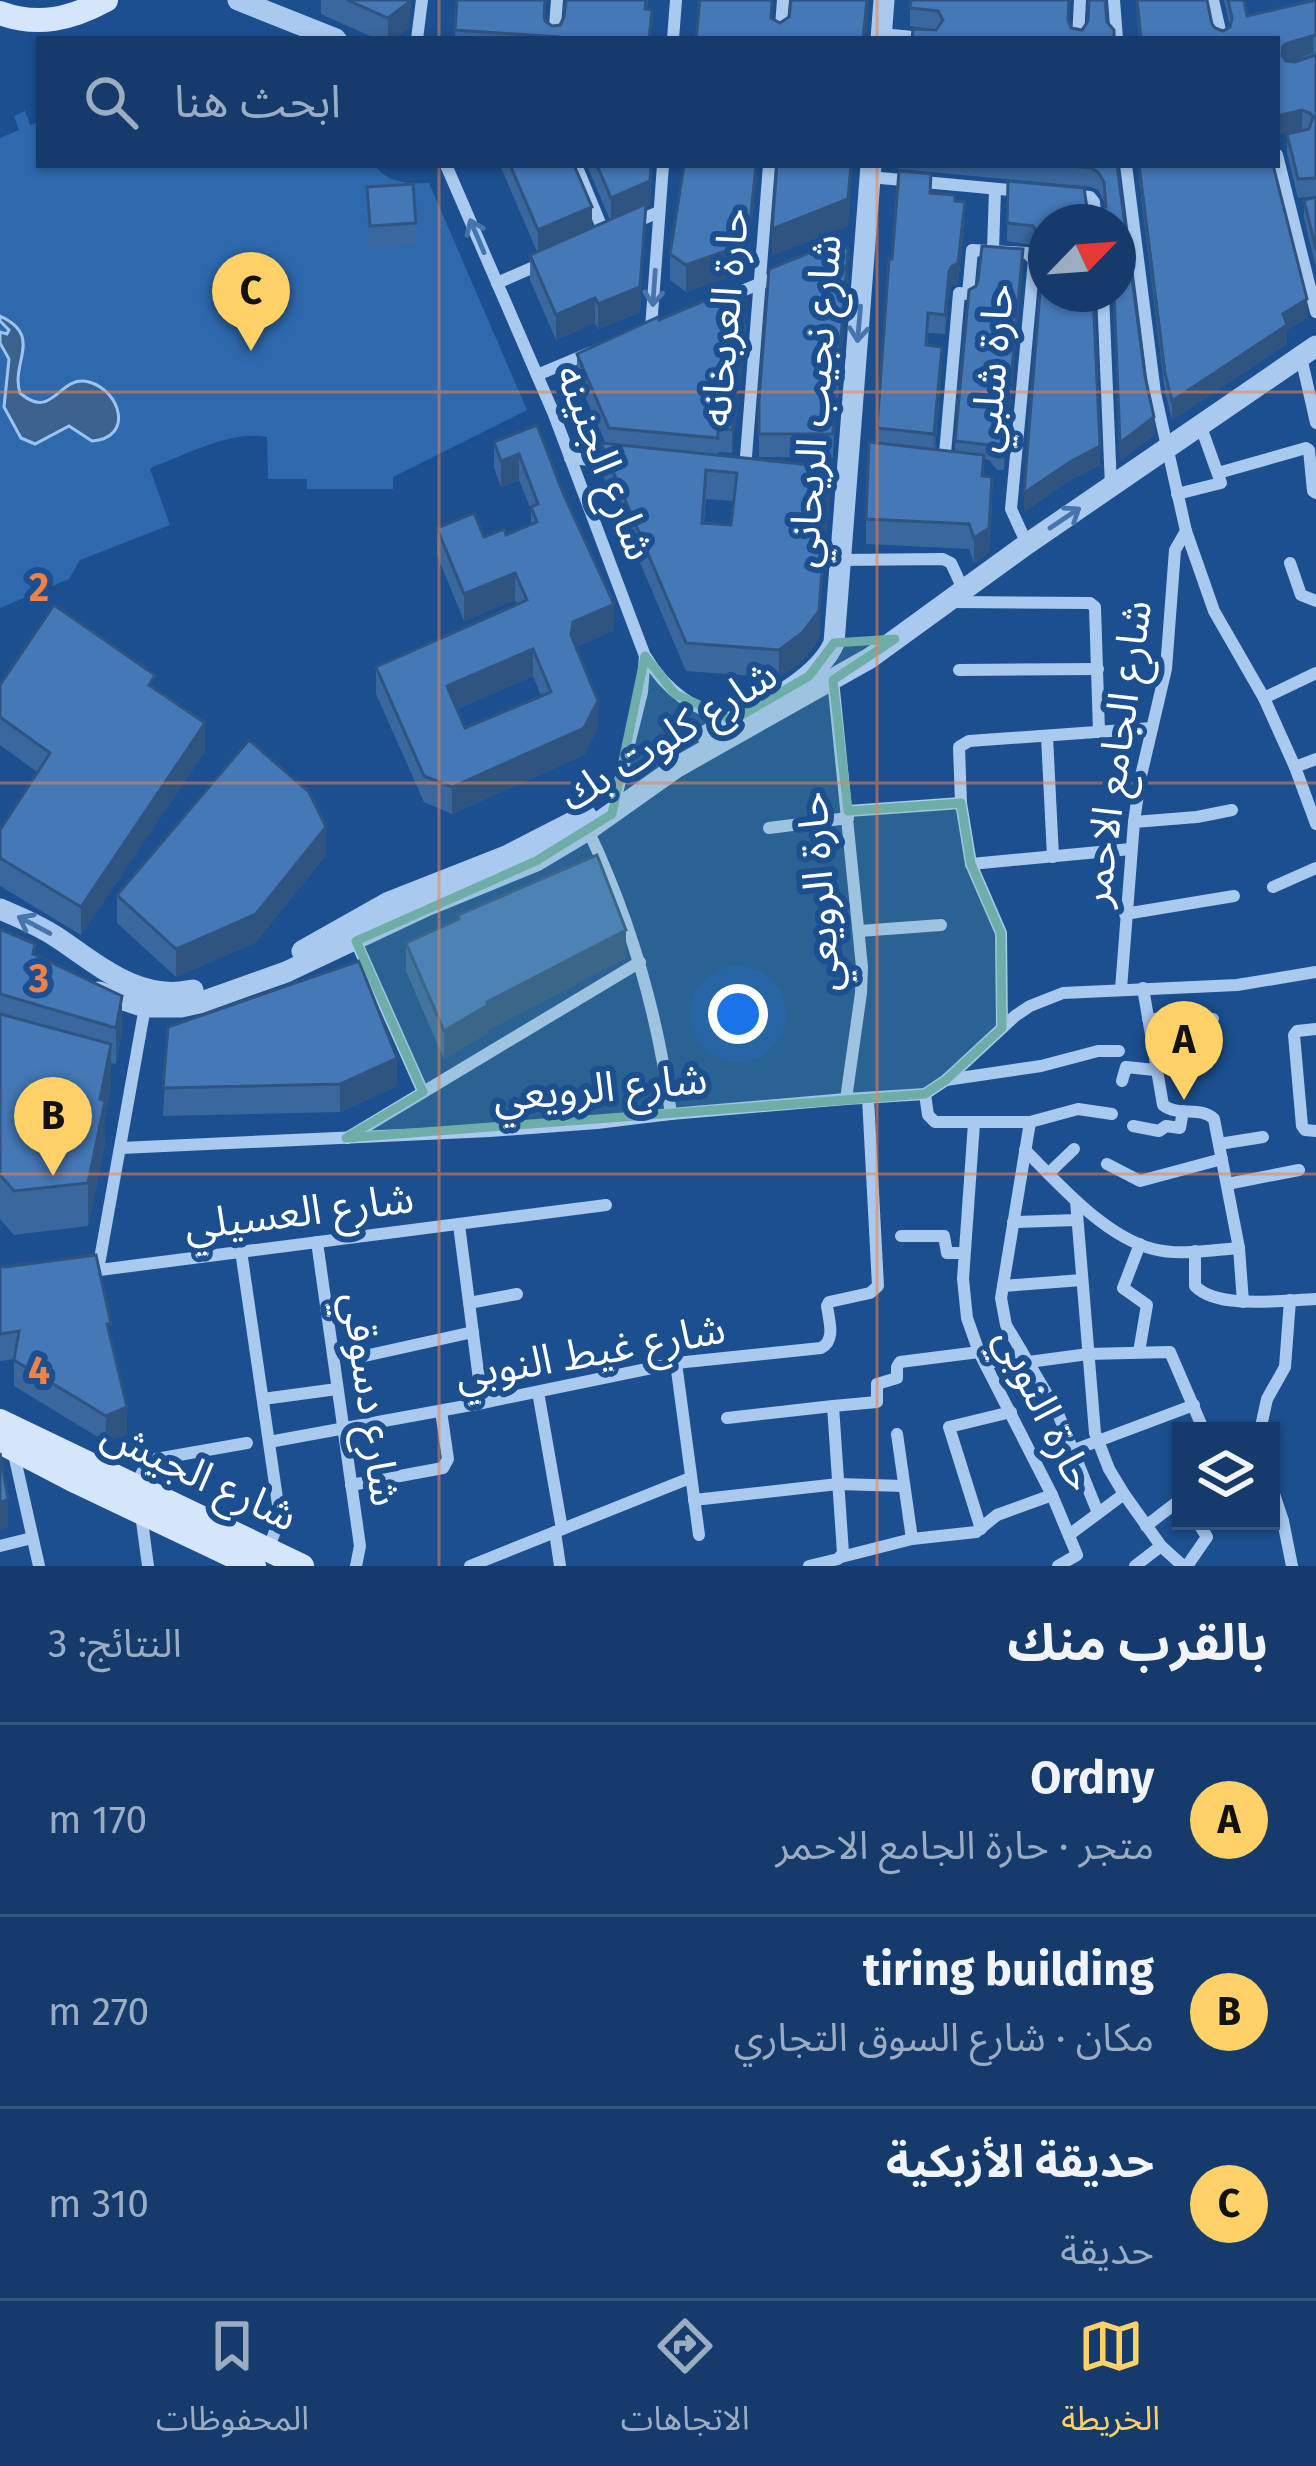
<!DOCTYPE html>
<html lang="ar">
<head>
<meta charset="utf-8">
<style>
  body { margin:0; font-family:"Fira Sans","Noto Sans Arabic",sans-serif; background:#214673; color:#f1f3f6; direction:rtl }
  .controls { position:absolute; right:36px; bottom:36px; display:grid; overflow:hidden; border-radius:0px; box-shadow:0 3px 9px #0004 }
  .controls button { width:108px; height:108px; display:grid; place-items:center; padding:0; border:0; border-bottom:3px solid #33557e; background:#143b6b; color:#f1f3f6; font:60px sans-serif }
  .compass { position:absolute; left:1028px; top:204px; width:108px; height:108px; border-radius:50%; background:#143b6b; box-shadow:0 3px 9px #0004; rotate:65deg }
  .you { position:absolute; left:738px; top:1014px; width:42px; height:42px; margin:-30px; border:9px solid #fff; border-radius:50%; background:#1a73e8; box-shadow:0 0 0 18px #1a73e833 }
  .badge { display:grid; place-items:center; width:78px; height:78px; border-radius:50%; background:#ffd166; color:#111; font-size:39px; font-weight:700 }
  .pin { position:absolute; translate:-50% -99px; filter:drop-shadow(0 3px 6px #0008) }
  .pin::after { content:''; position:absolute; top:63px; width:42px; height:36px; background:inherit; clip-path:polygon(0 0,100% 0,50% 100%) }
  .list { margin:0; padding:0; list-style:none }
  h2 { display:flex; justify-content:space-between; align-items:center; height:156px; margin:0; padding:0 48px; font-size:51px }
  h2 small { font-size:39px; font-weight:400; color:#9dadc1 }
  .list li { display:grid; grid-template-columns:78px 1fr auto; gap:36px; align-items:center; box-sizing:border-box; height:192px; padding:0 48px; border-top:3px solid #33557e }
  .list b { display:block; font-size:45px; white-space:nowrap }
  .list p { margin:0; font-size:39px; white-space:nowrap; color:#9dadc1 }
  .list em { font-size:39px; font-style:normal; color:#9dadc1 }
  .icon { flex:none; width:66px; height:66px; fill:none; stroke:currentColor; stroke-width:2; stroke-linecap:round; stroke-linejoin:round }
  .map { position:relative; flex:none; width:1316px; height:1566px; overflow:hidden; direction:ltr }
  .search { position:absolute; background:#143b6b; box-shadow:0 3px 9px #0004; left:36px; right:36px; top:36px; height:132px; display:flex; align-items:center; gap:30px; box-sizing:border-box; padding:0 42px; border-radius:0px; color:#9dadc1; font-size:45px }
  .sheet { height:732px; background:#143b6b }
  nav { display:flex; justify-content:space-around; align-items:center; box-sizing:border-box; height:168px; border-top:3px solid #33557e; background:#143b6b; font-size:33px; color:#9dadc1 }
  nav a { display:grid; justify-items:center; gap:6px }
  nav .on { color:#ffd166 }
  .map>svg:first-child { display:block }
  .green { fill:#2e69ad }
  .water { fill:#3c6290; stroke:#9cc4f0; stroke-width:3 }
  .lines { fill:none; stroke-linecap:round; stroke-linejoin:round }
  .minor { stroke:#a9c9ee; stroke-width:12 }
  .tertiary { stroke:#a9c9ee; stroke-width:21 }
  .secondary { stroke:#d6e6fa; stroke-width:24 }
  .wall { fill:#3a679d; fill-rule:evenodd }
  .shaded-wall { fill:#305480 }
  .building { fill:#4478b7; stroke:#305480; stroke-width:3; fill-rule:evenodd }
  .oneway { stroke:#4674ac }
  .marked { fill:#6fada8; fill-opacity:0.2; stroke:#6fada8; stroke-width:9; stroke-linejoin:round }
  .grid { fill:none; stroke:#ee8249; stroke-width:3; stroke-opacity:0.55 }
  .labels { text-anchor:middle; stroke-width:12; stroke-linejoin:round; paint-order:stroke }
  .street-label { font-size:42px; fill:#fff; stroke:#1b4f8f }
  .grid-label { font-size:39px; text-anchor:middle; font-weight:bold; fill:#ee8249; stroke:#1b4f8f; stroke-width:12; stroke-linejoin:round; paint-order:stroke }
</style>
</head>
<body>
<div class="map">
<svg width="1316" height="1566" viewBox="0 0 1316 1566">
  <rect width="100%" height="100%" fill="#1b4f8f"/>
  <path class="green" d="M25,111L30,125L39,122V165H375C386,183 409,184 429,183L527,410L393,477V489H307V479H268L267,437C230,430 189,454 155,466L150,469L170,525L80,560L69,579L0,608V138L19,130L14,116Z"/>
  <path class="water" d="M0,316C44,336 10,363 20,393C54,422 58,374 89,382C121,391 134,438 92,441L69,426L35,444L21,438L4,407L9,359L0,343V332L7,334L9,330L0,321Z"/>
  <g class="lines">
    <g class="minor">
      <path d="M1114,0L1117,39"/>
      <path d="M1213,0L1222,39"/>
      <path d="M882,34L933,39"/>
      <path d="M417,39L422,0"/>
      <path d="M554,39L557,0"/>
      <path d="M673,39L676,0"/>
      <path d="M780,39L783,0"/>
      <path d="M1078,39L1080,0"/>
      <path d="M1277,155L1316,312"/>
      <path d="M446,165L553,412L645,656L642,692L617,793"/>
      <path d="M576,165L605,235"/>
      <path d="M1126,165L1155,393L1186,531L1214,611L1264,698L1295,767L1316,824"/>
      <path d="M870,177L1020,191"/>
      <path d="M1070,195L1090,197L1094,202L1096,222"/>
      <path d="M633,223L659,212"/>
      <path d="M993,250L995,189"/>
      <path d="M497,283L543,263"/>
      <path d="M1103,294L1111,487"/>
      <path d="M722,299L781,275"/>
      <path d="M651,328L663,165"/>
      <path d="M1301,357L1316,423"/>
      <path d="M537,375L592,352"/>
      <path d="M570,458L612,462"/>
      <path d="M944,465L959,293L968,294L972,250L1027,253L1034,260L1011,509L1027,544"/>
      <path d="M745,469L769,165"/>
      <path d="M1218,473L1306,448L1309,450L1313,491L1316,493"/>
      <path d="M1177,494L1221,483L1201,427"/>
      <path d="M840,560L943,559L951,563L963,589"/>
      <path d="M1290,563L1301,595L1316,601"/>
      <path d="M953,602L1090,603L1095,607L1099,732"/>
      <path d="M646,657C666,691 694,711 733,720"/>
      <path d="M959,670L1098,669"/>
      <path d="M833,680L862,967L861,993L846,1099"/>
      <path d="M1264,698L1316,673"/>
      <path d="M1047,736L1053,857"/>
      <path d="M1295,767L1316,759"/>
      <path d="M848,811L961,803"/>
      <path d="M1134,822L1197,817L1232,810"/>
      <path d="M769,828L848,818"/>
      <path d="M588,830C631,921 658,1014 671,1114"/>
      <path d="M971,864L1131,849"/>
      <path d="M1273,887L1316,868"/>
      <path d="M1125,914L1234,896"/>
      <path d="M859,931L941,925"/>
      <path d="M354,937L423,1092"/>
      <path d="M1143,988L1163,1105C1178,1117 1201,1106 1214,1119L1239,1248L1243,1302"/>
      <path d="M1121,989L1134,822L1140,780L1166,669L1175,550L1186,531"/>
      <path d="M1148,1019H1213"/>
      <path d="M1002,1028L1001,933L971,864L961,803L959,747L969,741L1152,728"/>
      <path d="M1316,1029L1297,1031L1294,1035L1302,1126L1305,1130L1316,1131"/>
      <path d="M946,1080L1041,1066L1098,1051H1119"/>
      <path d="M1122,1081L1126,1067L1155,1070"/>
      <path d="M925,1094L928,1115L935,1122H1030L1078,1109L1112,1114"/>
      <path d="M1030,1122L1001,1298L1006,1325L1057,1411L1098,1513"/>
      <path d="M974,1123L963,1279L967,1318L979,1352L1052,1495L1077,1555L1058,1566"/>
      <path d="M1133,1126L1159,1131L1166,1126L1180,1128L1183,1111"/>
      <path d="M347,1138L640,962"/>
      <path d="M1219,1144L1263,1137"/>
      <path d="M121,1148L490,1131L597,1123L671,1114L846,1099L925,1094L946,1080L1015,1016L1030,1006L1063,993L1237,985L1316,972"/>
      <path d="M1025,1150C1059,1184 1104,1236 1153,1249C1180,1256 1211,1250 1239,1248"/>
      <path d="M1107,1164L1140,1181L1222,1159"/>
      <path d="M1049,1173L1074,1149"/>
      <path d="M1227,1184L1299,1170"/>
      <path d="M1076,1201L1095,1433L1109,1469L1124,1494L1161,1546L1183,1566"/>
      <path d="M1013,1222L1077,1220"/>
      <path d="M459,1225L482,1403"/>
      <path d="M901,1236H944L947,1253H964"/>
      <path d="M317,1242L360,1546L356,1566"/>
      <path d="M241,1251L278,1505V1523L268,1550"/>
      <path d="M1195,1251V1286C1218,1310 1283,1300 1316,1299"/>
      <path d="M98,1270L145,1007"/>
      <path d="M84,1272L606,1205"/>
      <path d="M1003,1286L1082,1280"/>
      <path d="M469,1303L517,1294"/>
      <path d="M1139,1352L1147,1305L1123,1288L1140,1244"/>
      <path d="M360,1357L473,1332"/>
      <path d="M1029,1362L1088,1354L1170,1352L1204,1431"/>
      <path d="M676,1363L699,1535"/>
      <path d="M986,1365L1021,1350"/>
      <path d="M538,1392L562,1529"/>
      <path d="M263,1399L337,1389"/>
      <path d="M727,1418L833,1406"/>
      <path d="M1260,1431L1267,1399L1285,1367L1290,1300"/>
      <path d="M897,1434L912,1539L976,1532L997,1515L1052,1495"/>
      <path d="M269,1442L482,1403L676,1363L821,1348C836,1340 829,1321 827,1306L829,1302L870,1293L878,1286L868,1098"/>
      <path d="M13,1450L39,1566"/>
      <path d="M1074,1450L1194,1405"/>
      <path d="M351,1485L443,1468L448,1459L441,1411"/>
      <path d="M1271,1485L1283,1521L1292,1566"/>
      <path d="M135,1487L143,1471L156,1459L247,1443"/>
      <path d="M694,1500L838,1484L904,1486"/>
      <path d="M141,1514L148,1566"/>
      <path d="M1146,1526L1181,1499"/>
      <path d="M981,1529L949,1427L1011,1412"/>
      <path d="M555,1532L560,1566"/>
      <path d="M1069,1535L1124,1494"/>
      <path d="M0,1546L32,1538"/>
      <path d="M841,1557L912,1539"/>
      <path d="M470,1566L690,1478"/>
      <path d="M809,1566L838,1559L843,1553L833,1406L877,1402V1384L897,1378V1367L900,1362L979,1352"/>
      <path d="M1135,1566L1161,1546"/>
      <path d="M1187,1566L1207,1537L1197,1521"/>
    </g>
    <g class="tertiary">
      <path d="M238,0L336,39"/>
      <path d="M881,39L884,0"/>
      <path d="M707,735C747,712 816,685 834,643L871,165"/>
      <path d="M0,909C21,918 42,927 61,940C102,968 141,1002 193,990"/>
      <path d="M302,951L389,902L506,856L586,815"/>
      <path d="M99,992L145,1007H181L199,1003L286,972L426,906L536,861L588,830L677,767L870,658L1027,544L1316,346"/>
    </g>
    <g class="secondary">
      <path d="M0,13C38,27 71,19 106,0"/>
      <path d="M0,1421L302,1566"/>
      <path d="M0,1442L77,1482L254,1566"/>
    </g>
  </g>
  <g class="wall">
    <path d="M321,0H411L408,29L394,39H377L321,14Z"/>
    <path d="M457,0H546L545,21L552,26L560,25L564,17L566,0H648L647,9L651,39H455Z"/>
    <path d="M1136,0H1207L1212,24L1215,28L1223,31L1230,27L1224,0H1244L1247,16L1309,0H1316V54L1289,61L1295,62L1316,55V196L1298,198L1287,153V134L1305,130L1302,129L1277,39H1139Z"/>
    <path d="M910,8L1068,22L1071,28L1082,30L1107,22L1114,30H937L910,26Z"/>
    <path d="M500,165H574L592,228L610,220L587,165H652L650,205L646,206L640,312L598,329L595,323L556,340L530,280V255L537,252Z"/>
    <path d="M898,165H1117L1154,435L1120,461L1114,294L1118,222H1046L1100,465L1070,480L1024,512L1043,258L1033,245L1007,241L1008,181L1087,208L1096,214L1105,207L1104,201L1098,190L1091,187L898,169Z"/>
    <path d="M1139,165L1307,318L1287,330V344L1172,420L1165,391L1139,180Z"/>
    <path d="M367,187L416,223V244L370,247Z"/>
    <path d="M931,194L955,201L965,221L958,283L951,286L949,291L945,334L928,333V346L942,366L935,450L955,452V441L1023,264L1004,470H997L989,460L984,459V477L992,502L989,552L974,563L969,549L866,544V519L877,443L892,259Z"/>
    <path d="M1316,197V268L1304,218V200Z"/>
    <path d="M670,254L748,270L686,292L670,280Z"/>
    <path d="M848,273L838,398H836L833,458L759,457V400Z"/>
    <path d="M659,320L746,324L732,453L718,452V455L830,495L823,560L819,640L802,661L779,678L686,671L601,471V443L606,444L577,378V354ZM706,499L734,501L731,525L704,523Z"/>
    <path d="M537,425L614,630L576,647L598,728L584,755L452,814L424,802L376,694V667L517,604L515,600L464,621L437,555V528L484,537L506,535L531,524V510L519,480L501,487L494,468V442ZM533,676L541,696L465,728L457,709Z"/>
    <path d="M0,685L155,689L205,751L81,935L0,886V830L37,772L0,745Z"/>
    <path d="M326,855L256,942L176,977L117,923V895Z"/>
    <path d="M458,915L626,958L488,1030V1033L444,1059L406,971V943L458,919Z"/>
    <path d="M0,929L35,955L122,1031L116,1064L111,1063V1087L105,1116V1144L88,1226L14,1235L0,1219Z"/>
    <path d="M168,1027L397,1086L340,1112L163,1116Z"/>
    <path d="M0,1266L111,1339L127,1434L106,1442L14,1386V1359L0,1361Z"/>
  </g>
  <g class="shaded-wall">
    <path d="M408,0H411L408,29L394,39H388V18Z"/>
    <path d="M867,0H869L866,39H863Z"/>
    <path d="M1313,34V53L1288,62L1282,55L1283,46L1288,43Z"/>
    <path d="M1302,110V129L1277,135V116Z"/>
    <path d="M651,165H652L650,205L646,206L640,312L598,329V304L611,222V198Z"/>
    <path d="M756,165H758L748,270L686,292V265Z"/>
    <path d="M851,165H853L848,226L772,256V229Z"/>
    <path d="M965,202V221L958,283L951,286L949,291L945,334L949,272Z"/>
    <path d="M592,207V230L538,254V230Z"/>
    <path d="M848,249V273L838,398V374Z"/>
    <path d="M1023,249V264L1004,470V455Z"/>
    <path d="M595,298V323L556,340V315Z"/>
    <path d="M1307,299V318L1287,330V344L1172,420V401L1283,314Z"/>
    <path d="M746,300L743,361L732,453V430Z"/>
    <path d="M942,347V366L934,453V434Z"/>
    <path d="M1154,417V435L1120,461V443Z"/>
    <path d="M1100,446V465L1070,480L1024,512V493L1070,462Z"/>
    <path d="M519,454V480L501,487V461Z"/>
    <path d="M830,467V495L823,560L819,640L802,661L779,678V650L821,555Z"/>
    <path d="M992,477L989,552L974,563V538Z"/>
    <path d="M515,573V600L464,621V594Z"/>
    <path d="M614,604V630L573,648L571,661L573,622Z"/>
    <path d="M533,649V676L447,713V686Z"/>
    <path d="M598,701V728L584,755L452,814V787Z"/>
    <path d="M205,723V751L81,935V907Z"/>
    <path d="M326,827V855L256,942L176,977V949Z"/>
    <path d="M626,930V958L488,1030V1033L444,1059V1031L487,1002Z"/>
    <path d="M122,996V1031L116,1064V1028Z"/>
    <path d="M111,1044V1087L105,1116V1144L88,1226V1183L100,1099Z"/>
    <path d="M397,1058V1086L340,1112V1084Z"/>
    <path d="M127,1407V1434L106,1442V1416Z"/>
    <path d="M8,1499V1527L0,1531V1503Z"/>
  </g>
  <g class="building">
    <path d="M347,0H408V3L388,18Z"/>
    <path d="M457,0H545L544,16L545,21L552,26L560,25L564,17L566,0H646L645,9L652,10L649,39H558V37L455,30Z"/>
    <path d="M700,0H772L771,18L780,23L789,17L791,0H867L863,39H696Z"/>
    <path d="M911,0H1069L1068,20L1071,28L1082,30L1088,21L1089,0H1105L1107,22L1114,30V39H912L913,29L936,30L943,20L938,11L910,8Z"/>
    <path d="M1137,0H1207L1212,24L1215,28L1223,31L1230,27L1232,18L1228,0H1244L1247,16L1316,0V35L1288,43L1283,46L1282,55L1286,61L1295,62L1316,55V178L1298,179L1287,134L1309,129L1313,117L1310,113L1302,110L1277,116V39H1141Z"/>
    <path d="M510,165H574L592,207L538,230Z"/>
    <path d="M597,165H651L650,181L611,198Z"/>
    <path d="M684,165H756L748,243L686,265L670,254Z"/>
    <path d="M777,165H851L848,199L772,229Z"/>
    <path d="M1059,165H1117L1145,376L1154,417L1120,443L1114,294H1118V222H1046V294H1093L1100,446L1070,462L1024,493L1044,241L1033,226L1007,223L1008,181L1084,188L1087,208L1096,214L1106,207L1104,182L1098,172L1091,168Z"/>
    <path d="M1139,165H1273L1307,299L1283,314L1287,325L1172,401L1165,373Z"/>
    <path d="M899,171L931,174L930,193L955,195V201L965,202L958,263L951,267L949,272L945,315L928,313L926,345L942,347L934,434L877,428L889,259H892Z"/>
    <path d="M413,184L416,223L370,226L367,187Z"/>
    <path d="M1316,197V250L1304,200Z"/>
    <path d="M646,204L640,287L598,304L595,298L556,315L530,255Z"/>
    <path d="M839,241L848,249L838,374H836L833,434H759V400L769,269Z"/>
    <path d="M982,246L1023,249L1004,455H997L989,445L955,441L969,290L976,286L978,281Z"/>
    <path d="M725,292H733L746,300L732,430L718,428V438L609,428L577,354L658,317L659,320Z"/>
    <path d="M537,425L563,493L614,604L573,622L571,635L598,701L584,728L452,787L424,776L376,667L527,600L515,573L464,594L437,528L474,513L484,537L504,529L506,535L537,522L531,507L538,504L519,454L501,461L494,442ZM533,649L551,692L465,728L447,686Z"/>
    <path d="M869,442L984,455L982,476L992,477L989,528L974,538L969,524L866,519Z"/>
    <path d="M601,443L830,467L821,555H823L819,611L802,633L779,650L686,643ZM706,470L737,473L731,525L702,523Z"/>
    <path d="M54,605L155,675L149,685L205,723L81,907L0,858V830L50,753L0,717V685Z"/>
    <path d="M249,740L309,792L326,827L256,914L176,949L117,895Z"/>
    <path d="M597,855L626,930L487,1002L488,1005L444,1031L406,943L459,919L458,915Z"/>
    <path d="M0,929L35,944L33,954L122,996L116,1028L0,994Z"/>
    <path d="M359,961L397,1058L340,1084L163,1088L168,1027Z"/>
    <path d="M0,1014L111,1044L100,1099L105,1101L88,1183L14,1191L0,1175Z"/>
    <path d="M96,1255L111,1324H107L127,1407L106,1416L14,1360L19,1331L0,1334V1266L5,1267Z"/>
    <path d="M0,1453L8,1499L0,1503Z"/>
  </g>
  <defs><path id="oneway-shaft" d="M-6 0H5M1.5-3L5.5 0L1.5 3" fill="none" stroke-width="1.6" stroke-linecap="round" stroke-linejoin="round" transform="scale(3)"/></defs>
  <g class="oneway">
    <use href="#oneway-shaft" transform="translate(477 236) rotate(-113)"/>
    <use href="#oneway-shaft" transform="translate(654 288) rotate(94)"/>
    <use href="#oneway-shaft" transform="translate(859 324) rotate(95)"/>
    <use href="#oneway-shaft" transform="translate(1065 518) rotate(-34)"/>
    <use href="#oneway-shaft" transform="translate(34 925) rotate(-152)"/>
  </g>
  <path class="marked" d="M895,639L833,680L848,811L961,803L971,864L1001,933L1002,1028L946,1080L925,1094L346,1138L423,1092L356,941L536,861L612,814L645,656L675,694L733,720L809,676L834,643Z"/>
  <path class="grid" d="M439,0V39M877,0V39M439,165V1566M877,165V1566M0,392H1316M0,783H1316M0,1174H1316"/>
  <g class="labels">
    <g class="street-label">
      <text transform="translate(724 317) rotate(-85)" y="15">حارة العربخانه</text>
      <text transform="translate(991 368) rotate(-85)" y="15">حارة شلبي</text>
      <text transform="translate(814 401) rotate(-86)" y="15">شارع نجيب الريحاني</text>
      <text transform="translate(606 462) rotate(69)" y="15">شارع الجنينه</text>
      <text transform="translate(668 735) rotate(-32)" y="15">شارع كلوت بك</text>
      <text transform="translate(1115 753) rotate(-82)" y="15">شارع الجامع الاحمر</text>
      <text transform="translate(818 892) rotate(-94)" y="15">حارة الرويعي</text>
      <text transform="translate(600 1087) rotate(-5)" y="15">شارع الرويعي</text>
      <text transform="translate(299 1211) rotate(-7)" y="15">شارع العسيلي</text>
      <text transform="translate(590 1351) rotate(-10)" y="15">شارع غيط النوبي</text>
      <text transform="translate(372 1399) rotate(82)" y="15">شارع دسوقي</text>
      <text transform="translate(1046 1409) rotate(64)" y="15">حارة النوبي</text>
      <text transform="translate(200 1474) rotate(25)" y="15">شارع الجيش</text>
    </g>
  </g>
  <g class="grid-label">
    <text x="39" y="601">2</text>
    <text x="39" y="992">3</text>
    <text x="39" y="1384">4</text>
  </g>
</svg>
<div class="controls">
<button><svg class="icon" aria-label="layers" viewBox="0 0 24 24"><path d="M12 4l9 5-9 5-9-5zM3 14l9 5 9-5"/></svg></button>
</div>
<svg class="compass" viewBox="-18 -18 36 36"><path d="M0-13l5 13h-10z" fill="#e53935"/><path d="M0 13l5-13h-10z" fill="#9dadc1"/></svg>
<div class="you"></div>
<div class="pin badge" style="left:1184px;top:1100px">A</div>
<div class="pin badge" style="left:53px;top:1176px">B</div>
<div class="pin badge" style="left:251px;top:351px">C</div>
<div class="search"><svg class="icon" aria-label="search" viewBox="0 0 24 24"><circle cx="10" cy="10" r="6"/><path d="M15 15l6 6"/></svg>ابحث هنا</div>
</div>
<section class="sheet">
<h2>بالقرب منك<small>النتائج: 3</small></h2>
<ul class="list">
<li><span class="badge">A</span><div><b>Ordny</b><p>متجر · حارة الجامع الاحمر</p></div><em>170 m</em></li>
<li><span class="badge">B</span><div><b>tiring building</b><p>مكان · شارع السوق التجاري</p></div><em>270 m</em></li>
<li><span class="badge">C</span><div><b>حديقة الأزبكية</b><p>حديقة</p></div><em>310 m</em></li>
</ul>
</section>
<nav>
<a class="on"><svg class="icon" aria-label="map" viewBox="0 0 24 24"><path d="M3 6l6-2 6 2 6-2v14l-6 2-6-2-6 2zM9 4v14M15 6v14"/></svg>الخريطة</a>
<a><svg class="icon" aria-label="directions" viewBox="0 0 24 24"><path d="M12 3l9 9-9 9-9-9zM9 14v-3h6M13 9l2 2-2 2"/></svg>الاتجاهات</a>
<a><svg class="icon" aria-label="saved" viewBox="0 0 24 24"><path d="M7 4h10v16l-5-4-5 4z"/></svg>المحفوظات</a>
</nav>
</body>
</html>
